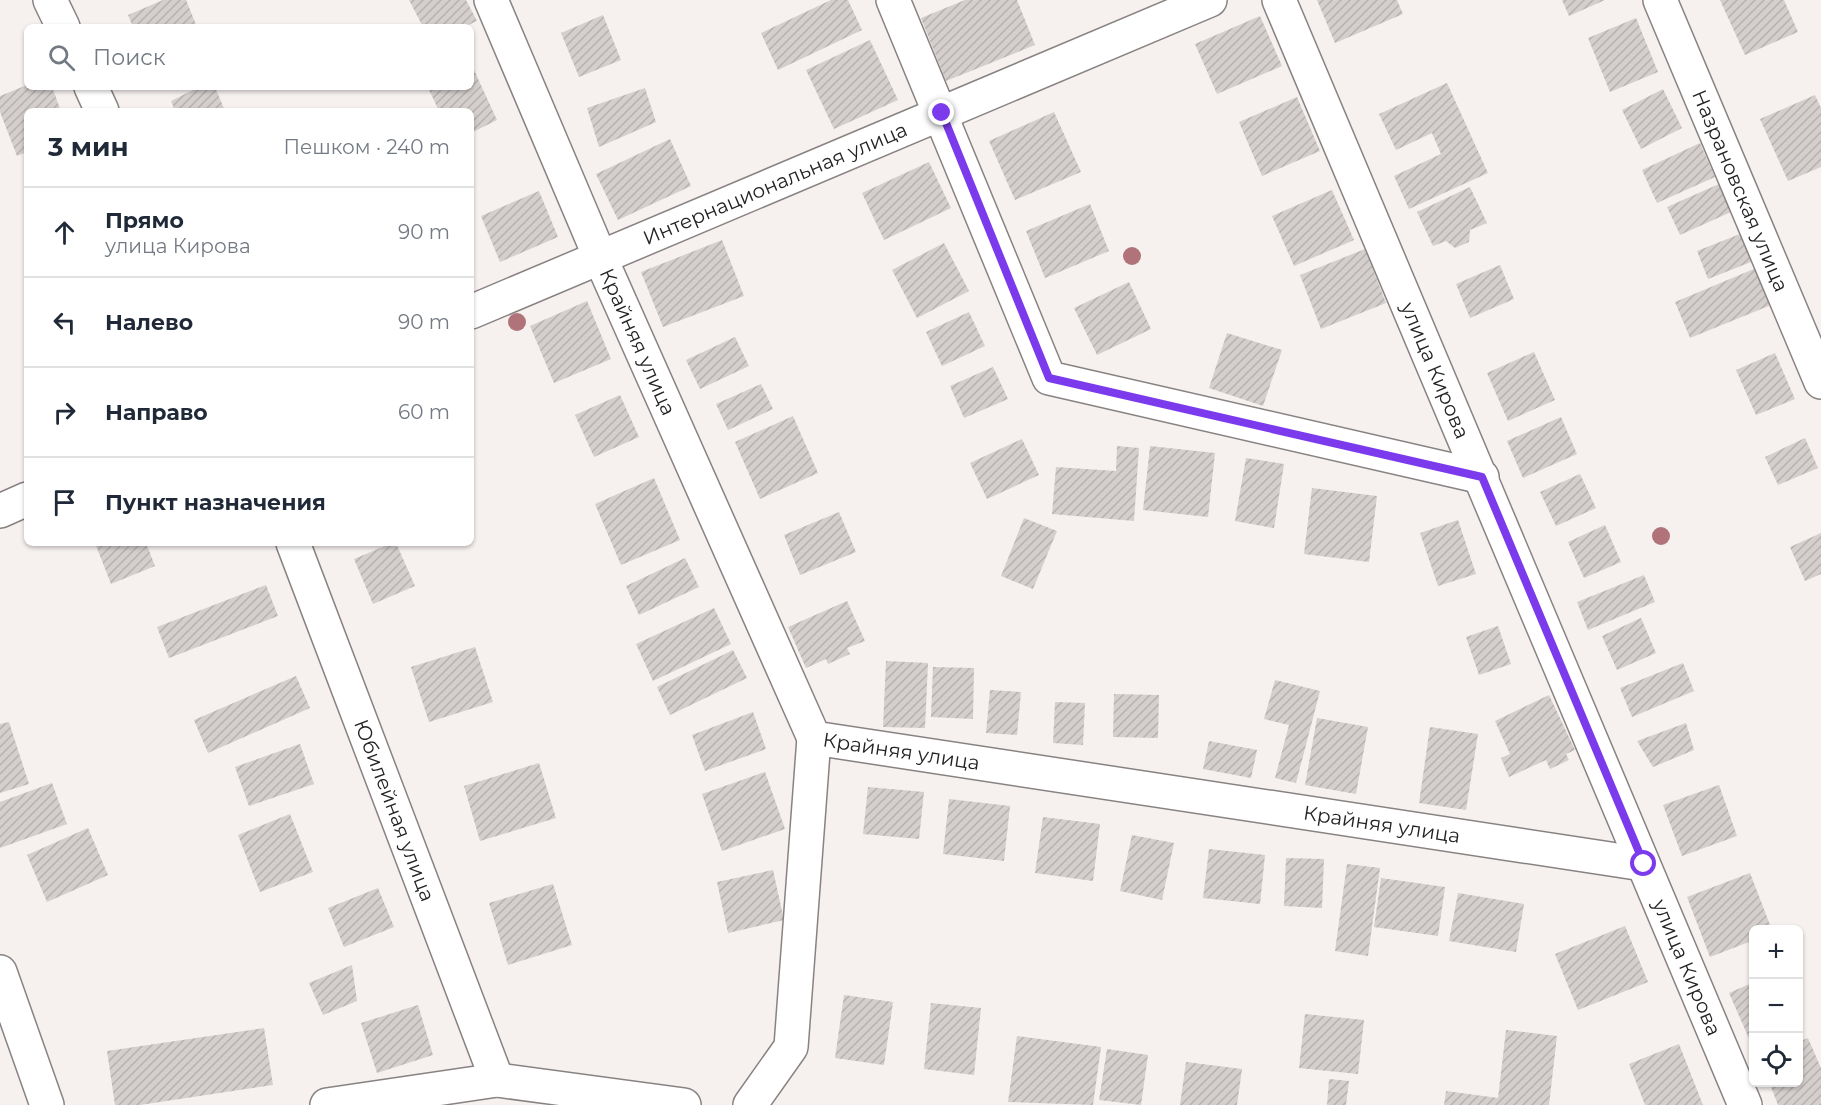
<!DOCTYPE html>
<html lang="ru">
<head>
<meta charset="utf-8">
<style>
  body { margin:0; font-family:Montserrat,sans-serif; background:#f6f6f7; color:#1f2937 }
  .controls { position:absolute; right:18px; bottom:18px; display:grid; overflow:hidden; border-radius:9px; box-shadow:0 2px 4px #0004 }
  .controls button { width:54px; height:54px; display:grid; place-items:center; padding:0; border:0; border-bottom:2px solid #e0e1e3; background:#fff; color:#1f2937; font:30px sans-serif }
  .stop { position:absolute; width:18px; height:18px; margin:-14px; border:4px solid #7c3aed; border-radius:50%; background:#fff }
  .stop.end { background:#7c3aed; border-color:#fff; box-shadow:0 2px 6px #0008 }
  .list { margin:0; padding:0; list-style:none }
  h2 { display:flex; justify-content:space-between; align-items:center; height:78px; margin:0; padding:0 24px; font-size:26px }
  h2 small { font-size:20px; font-weight:400; color:#747a83 }
  .list li { display:grid; grid-template-columns:39px 1fr auto; gap:18px; align-items:center; box-sizing:border-box; height:90px; padding:0 24px; border-top:2px solid #e0e1e3 }
  .list b { display:block; font-size:22px; white-space:nowrap }
  .list p { margin:0; font-size:20px; white-space:nowrap; color:#747a83 }
  .list em { font-size:20px; font-style:normal; color:#747a83 }
  .icon { flex:none; width:33px; height:33px; fill:none; stroke:currentColor; stroke-width:2; stroke-linecap:round; stroke-linejoin:round }
  .map { position:relative; flex:none; width:1821px; height:1105px; overflow:hidden }
  .search { position:absolute; background:#fff; box-shadow:0 2px 4px #0004; left:24px; top:24px; width:450px; height:66px; display:flex; align-items:center; gap:15px; box-sizing:border-box; padding:0 21px; border-radius:9px; color:#747a83; font-size:22px }
  .panel { position:absolute; background:#fff; box-shadow:0 2px 4px #0004; left:24px; top:108px; width:450px; height:438px; border-radius:9px }
  .map>svg:first-child { display:block }
  .building { fill:url(#building-hatch) }
  .lines { fill:none; stroke-linecap:round; stroke-linejoin:round }
  .minor-casing { stroke:#888382; stroke-width:36 }
  .minor { stroke:#fff; stroke-width:33 }
  .tree { fill:#b07379 }
  .route { stroke:#7c3aed; stroke-width:8 }
  .labels { text-anchor:middle; stroke-width:4.5; stroke-linejoin:round; paint-order:stroke }
  .street-label { font-size:20px; fill:#242222; stroke:#fff }
</style>
</head>
<body>
<div class="map">
<svg width="1821" height="1105" viewBox="0 0 1821 1105">
  <defs>
    <pattern id="building-hatch" width="6" height="6" patternUnits="userSpaceOnUse" patternTransform="scale(1.5)"><rect width="6" height="6" fill="#d4cecd"/><path d="M-1 1l2-2M0 6l6-6M5 7l2-2" fill="none" stroke="#b6b1b0"/></pattern>
  </defs>
  <rect width="100%" height="100%" fill="#f6f0ef"/>
  <g class="building">
    <path d="M163,0H186L197,27H133L128,15Z"/>
    <path d="M409,0H466L477,21L464,27H423Z"/>
    <path d="M831,0H848L862,30L778,70L761,33Z"/>
    <path d="M965,0H1017L1035,45L946,81L921,18Z"/>
    <path d="M1317,0H1397L1403,14L1335,43Z"/>
    <path d="M1562,0H1605L1569,16Z"/>
    <path d="M1720,0H1784L1798,32L1745,55Z"/>
    <path d="M603,15L621,60L579,77L561,33Z"/>
    <path d="M1260,16L1282,66L1217,94L1195,44Z"/>
    <path d="M1636,18L1658,72L1610,92L1588,38Z"/>
    <path d="M870,40L898,100L834,129L806,70Z"/>
    <path d="M474,70L497,120L471,133V111H439L429,90L436,87H471V71Z"/>
    <path d="M1447,83L1488,173L1409,209L1394,176L1441,154L1432,133L1396,150L1379,114Z"/>
    <path d="M27,85V87H52L61,111H27V152L17,156L0,112V96Z"/>
    <path d="M199,87H215L225,111H175L171,101Z"/>
    <path d="M645,88L656,122L599,147L587,108Z"/>
    <path d="M1663,89L1682,128L1641,149L1622,110Z"/>
    <path d="M1815,95L1821,108V167L1788,181L1760,119Z"/>
    <path d="M1297,97L1320,151L1262,176L1239,122Z"/>
    <path d="M1054,112L1081,172L1015,200L989,141Z"/>
    <path d="M670,139L691,186L618,220L596,174Z"/>
    <path d="M1700,143L1715,177L1657,203L1642,170Z"/>
    <path d="M929,162L951,208L884,240L862,193Z"/>
    <path d="M1719,184L1731,212L1680,235L1667,207Z"/>
    <path d="M1470,187L1487,223L1470,230L1469,242L1455,248L1446,241L1433,246L1417,212Z"/>
    <path d="M1332,190L1354,240L1294,266L1272,216Z"/>
    <path d="M539,191L558,237L500,262L481,216Z"/>
    <path d="M1090,204L1109,251L1045,278L1026,231Z"/>
    <path d="M1740,234L1751,262L1708,279L1697,251Z"/>
    <path d="M722,240L744,296L663,327L641,272Z"/>
    <path d="M944,243L969,291L917,318L892,270Z"/>
    <path d="M1365,249L1386,303L1321,329L1300,275Z"/>
    <path d="M1500,265L1514,299L1470,318L1456,284Z"/>
    <path d="M1761,266L1776,303L1690,338L1675,302Z"/>
    <path d="M1129,282L1151,329L1097,355L1074,308Z"/>
    <path d="M587,301L611,359L554,383L530,326Z"/>
    <path d="M969,312L985,346L942,366L926,332Z"/>
    <path d="M1227,333L1282,350L1263,406L1209,388Z"/>
    <path d="M735,337L749,366L700,389L686,360Z"/>
    <path d="M1534,352L1555,400L1508,421L1487,373Z"/>
    <path d="M1775,353L1795,399L1756,415L1736,370Z"/>
    <path d="M993,367L1008,399L964,418L950,386Z"/>
    <path d="M761,384L773,409L728,430L716,404Z"/>
    <path d="M620,395L639,437L594,457L575,415Z"/>
    <path d="M793,416L818,473L760,499L735,442Z"/>
    <path d="M1561,417L1577,454L1523,478L1507,441Z"/>
    <path d="M1805,438L1818,468L1778,485L1765,457Z"/>
    <path d="M1022,439L1039,475L987,499L970,463Z"/>
    <path d="M1117,446L1139,448L1134,521L1052,514L1056,467L1116,471Z"/>
    <path d="M1150,446L1215,453L1208,517L1143,510Z"/>
    <path d="M1246,458L1284,464L1274,528L1235,521Z"/>
    <path d="M1580,474L1596,508L1556,526L1540,492Z"/>
    <path d="M654,478L680,540L621,565L595,504Z"/>
    <path d="M1312,488L1377,496L1369,562L1304,554Z"/>
    <path d="M839,512L856,552L800,575L784,535Z"/>
    <path d="M1024,518L1057,531L1033,589L1001,576Z"/>
    <path d="M1458,520L1476,574L1438,586L1420,533Z"/>
    <path d="M1605,525L1621,562L1584,578L1568,542Z"/>
    <path d="M1821,533V574L1805,581L1790,547Z"/>
    <path d="M95,543H146L155,566L111,584Z"/>
    <path d="M392,543H396L415,586L373,604L354,559Z"/>
    <path d="M685,558L699,587L639,615L626,586Z"/>
    <path d="M1644,575L1655,602L1588,630L1577,602Z"/>
    <path d="M266,585L278,616L169,658L157,627Z"/>
    <path d="M847,601L865,641L847,648L850,654L828,664L826,659L806,668L788,627Z"/>
    <path d="M714,608L731,644L653,681L636,644Z"/>
    <path d="M1641,618L1656,653L1617,670L1602,636Z"/>
    <path d="M1498,626L1511,664L1479,675L1466,637Z"/>
    <path d="M475,647L493,702L429,722L411,667Z"/>
    <path d="M733,650L747,678L670,715L657,687Z"/>
    <path d="M886,661L928,663L925,728L883,727Z"/>
    <path d="M1683,663L1694,691L1632,717L1620,688Z"/>
    <path d="M933,667L974,668L973,719L931,717Z"/>
    <path d="M296,676L310,708L208,753L194,720Z"/>
    <path d="M1275,680L1320,691L1296,783L1275,778L1289,725L1264,719Z"/>
    <path d="M990,690L1021,692L1017,735L986,733Z"/>
    <path d="M1114,694L1159,695L1158,738L1113,737Z"/>
    <path d="M1549,695L1575,750L1566,754L1569,760L1550,769L1546,760L1509,777L1501,758L1510,754L1495,721Z"/>
    <path d="M1055,702L1085,703L1083,745L1053,743Z"/>
    <path d="M753,712L766,749L705,771L692,735Z"/>
    <path d="M1317,718L1368,727L1356,794L1305,785Z"/>
    <path d="M9,722L29,784L0,793V724Z"/>
    <path d="M1686,723L1694,750L1653,767L1637,741Z"/>
    <path d="M1430,727L1478,734L1466,810L1419,803Z"/>
    <path d="M1209,741L1257,750L1251,778L1203,769Z"/>
    <path d="M300,744L314,784L249,806L235,767Z"/>
    <path d="M539,763L556,818L480,841L464,786Z"/>
    <path d="M765,772L785,829L722,851L702,794Z"/>
    <path d="M52,783L67,824L0,848V802Z"/>
    <path d="M1719,785L1737,836L1682,856L1663,805Z"/>
    <path d="M868,787L924,792L919,839L863,834Z"/>
    <path d="M949,799L1010,806L1004,861L943,854Z"/>
    <path d="M290,814L313,872L260,892L238,835Z"/>
    <path d="M1043,817L1100,824L1093,881L1035,873Z"/>
    <path d="M88,828L108,875L47,902L27,855Z"/>
    <path d="M1132,835L1174,843L1162,900L1120,891Z"/>
    <path d="M1209,849L1265,855L1260,904L1203,898Z"/>
    <path d="M1286,858L1324,859L1322,908L1284,906Z"/>
    <path d="M1347,864L1380,868L1368,956L1335,951Z"/>
    <path d="M773,870L784,920L728,933L717,882Z"/>
    <path d="M1750,873L1772,930H1754V940L1710,957L1687,897Z"/>
    <path d="M1381,878L1445,887L1438,936L1374,927Z"/>
    <path d="M553,884L572,945L508,965L489,903Z"/>
    <path d="M378,888L394,927L344,947L328,908Z"/>
    <path d="M1458,893L1524,904L1516,952L1449,941Z"/>
    <path d="M1625,926L1648,982L1578,1010L1555,954Z"/>
    <path d="M352,965L357,1001L323,1015L309,983Z"/>
    <path d="M1754,982V1050L1729,993Z"/>
    <path d="M844,995L893,1002L884,1065L835,1058Z"/>
    <path d="M931,1003L981,1008L974,1075L924,1069Z"/>
    <path d="M418,1005L433,1055L377,1073L361,1023Z"/>
    <path d="M1305,1014L1364,1020L1358,1074L1299,1068Z"/>
    <path d="M264,1028L273,1085L140,1105H115L107,1051Z"/>
    <path d="M1506,1030L1557,1036L1549,1105H1444L1446,1091L1498,1098Z"/>
    <path d="M1017,1036L1101,1047L1093,1105L1008,1102Z"/>
    <path d="M1808,1038L1821,1068V1105H1778L1769,1082H1798V1042Z"/>
    <path d="M1679,1044L1703,1105H1645L1629,1064Z"/>
    <path d="M1107,1049L1148,1055L1141,1105L1099,1100Z"/>
    <path d="M1186,1062L1242,1069L1237,1105H1180Z"/>
    <path d="M1329,1079L1349,1081L1346,1105H1327Z"/>
  </g>
  <g class="lines">
    <defs>
      <g id="minor">
        <path d="M50,0L63,27"/>
        <path id="s1" d="M491,0L600,257L814,738L1643,864"/>
        <path d="M893,0L1049,378L1482,477"/>
        <path id="s2" d="M1279,0L1745,1105"/>
        <path id="s3" d="M1660,0L1821,382"/>
        <path d="M91,87L102,111"/>
        <path id="s4" d="M471,312L1210,0"/>
        <path d="M0,511L27,499"/>
        <path id="s5" d="M293,543L497,1080"/>
        <path d="M0,972L47,1105"/>
        <path d="M327,1105L497,1080L684,1105"/>
        <path d="M750,1105L791,1047L814,738"/>
      </g>
    </defs>
    <use href="#minor" class="minor-casing"/>
    <use href="#minor" class="minor"/>
  </g>
  <g class="tree">
    <circle cx="1132" cy="256" r="9"/>
    <circle cx="517" cy="322" r="9"/>
    <circle cx="1661" cy="536" r="9"/>
  </g>
  <g class="lines">
    <path class="route" d="M942,113L1049,378L1482,477L1644,864"/>
  </g>
  <g class="labels">
    <g class="street-label">
      <text dy="7" stroke="none"><textPath href="#s4" startOffset="330">Интернациональная улица</textPath></text>
      <text dy="7" stroke="none"><textPath href="#s3" startOffset="207">Назрановская улица</textPath></text>
      <text dy="7" stroke="none"><textPath href="#s1" startOffset="372">Крайняя улица</textPath></text>
      <text dy="7" stroke="none"><textPath href="#s2" startOffset="402">улица Кирова</textPath></text>
      <text dy="7" stroke="none"><textPath href="#s1" startOffset="894">Крайняя улица</textPath></text>
      <text dy="7" stroke="none"><textPath href="#s5" startOffset="286">Юбилейная улица</textPath></text>
      <text dy="7" stroke="none"><textPath href="#s1" startOffset="1380">Крайняя улица</textPath></text>
      <text dy="7" stroke="none"><textPath href="#s2" startOffset="1050">улица Кирова</textPath></text>
    </g>
  </g>
</svg>
<div class="controls">
<button>+</button>
<button>−</button>
<button><svg class="icon" aria-label="locate" viewBox="0 0 24 24"><circle cx="12" cy="12" r="6"/><path d="M12 2v4M12 18v4M2 12h4M18 12h4"/></svg></button>
</div>
<div class="stop" style="left:1644px;top:864px"></div>
<div class="stop end" style="left:942px;top:113px"></div>
<div class="search"><svg class="icon" aria-label="search" viewBox="0 0 24 24"><circle cx="10" cy="10" r="6"/><path d="M15 15l6 6"/></svg>Поиск</div>
<section class="panel">
<h2>3 мин<small>Пешком · 240 m</small></h2>
<ul class="list">
<li><svg class="icon" aria-label="ahead" viewBox="0 0 24 24"><path d="M12 20V5M6 11l6-6 6 6"/></svg><div><b>Прямо</b><p>улица Кирова</p></div><em>90 m</em></li>
<li><svg class="icon" aria-label="left" viewBox="0 0 24 24"><path d="M17 20v-9H6M10 6l-5 5 5 5"/></svg><div><b>Налево</b></div><em>90 m</em></li>
<li><svg class="icon" aria-label="right" viewBox="0 0 24 24"><path d="M7 20v-9h11M14 6l5 5-5 5"/></svg><div><b>Направо</b></div><em>60 m</em></li>
<li><svg class="icon" aria-label="arrive" viewBox="0 0 24 24"><path d="M6 21V4h12l-3 4 3 4H6"/></svg><div><b>Пункт назначения</b></div></li>
</ul>
</section>
</div>
</body>
</html>
